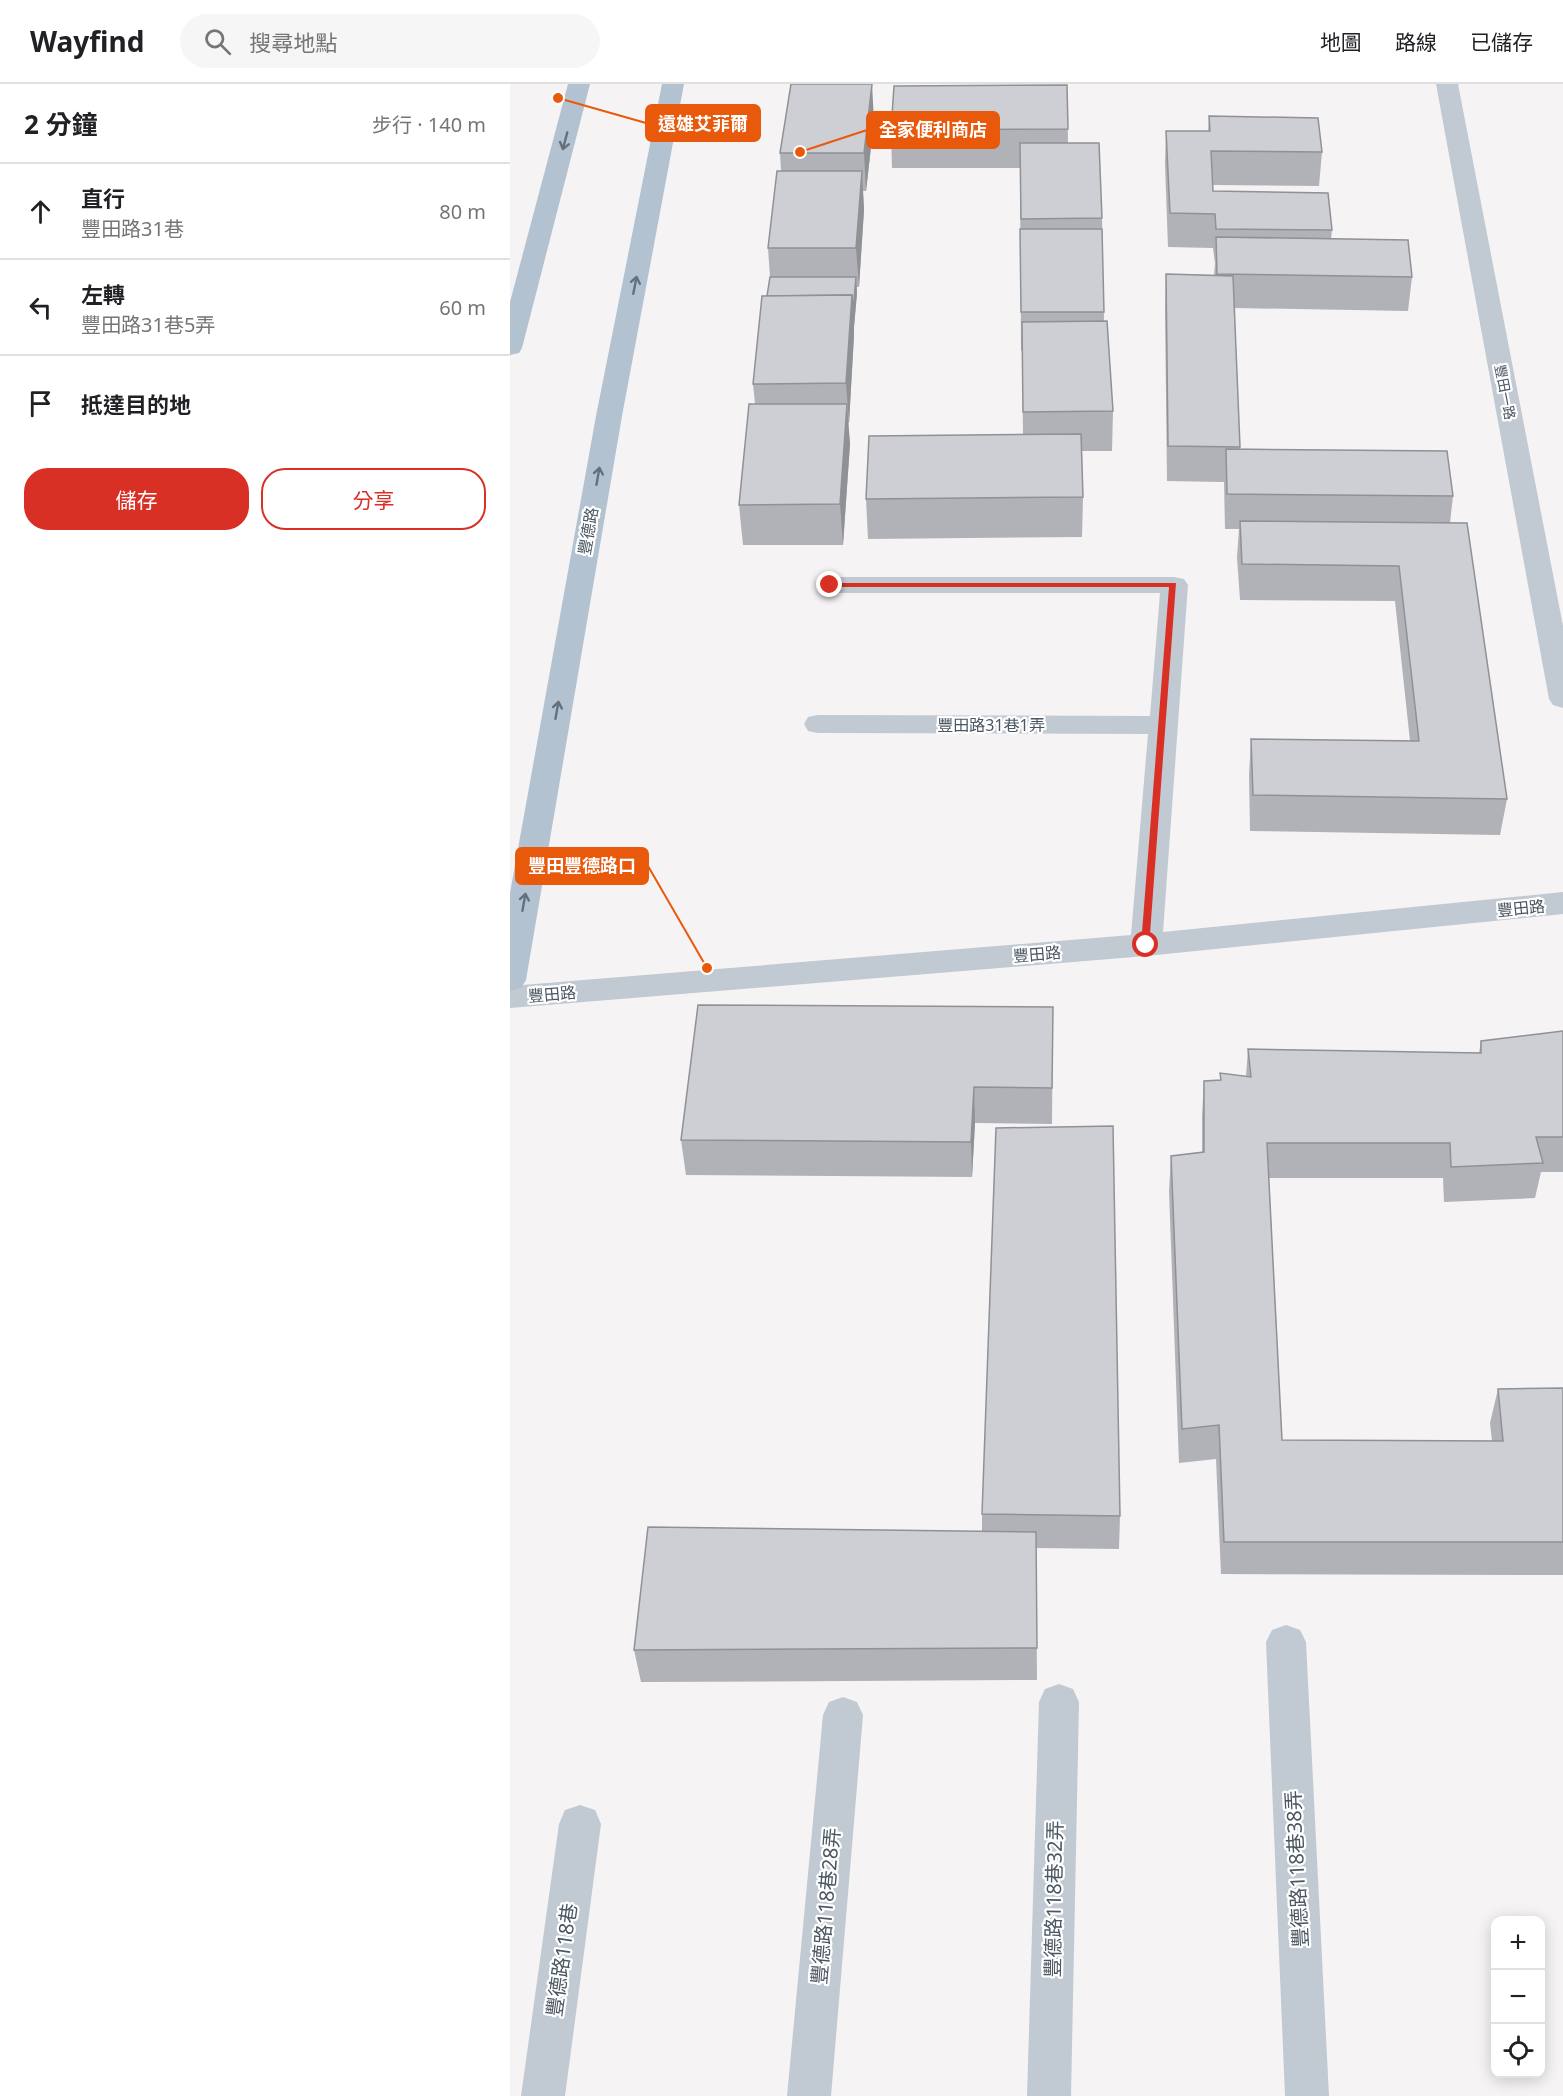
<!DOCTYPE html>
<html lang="zh-TW">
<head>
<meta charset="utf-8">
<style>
  body { margin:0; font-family:"Noto Sans","Noto Sans TC",sans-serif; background:#f6f6f6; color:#202124 }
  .controls { position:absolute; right:18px; bottom:18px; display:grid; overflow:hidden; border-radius:12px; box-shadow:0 3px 15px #0003 }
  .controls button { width:54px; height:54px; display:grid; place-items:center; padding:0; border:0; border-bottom:2px solid #e0e0e0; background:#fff; color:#202124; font:30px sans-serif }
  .stop { position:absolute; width:18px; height:18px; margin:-14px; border:4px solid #d93025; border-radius:50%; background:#fff }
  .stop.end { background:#d93025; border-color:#fff; box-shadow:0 2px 6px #0008 }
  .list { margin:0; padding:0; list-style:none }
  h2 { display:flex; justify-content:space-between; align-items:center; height:78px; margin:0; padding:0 24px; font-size:26px }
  h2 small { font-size:20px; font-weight:400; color:#757577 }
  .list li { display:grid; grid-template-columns:39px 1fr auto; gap:18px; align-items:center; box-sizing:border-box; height:96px; padding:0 24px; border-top:2px solid #e0e0e0 }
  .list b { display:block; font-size:22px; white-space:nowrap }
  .list p { margin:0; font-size:20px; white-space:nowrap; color:#757577 }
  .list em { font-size:20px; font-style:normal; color:#757577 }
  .actions { display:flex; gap:12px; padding:18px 24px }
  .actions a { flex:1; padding:14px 0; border:2px solid #d93025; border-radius:24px; text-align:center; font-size:21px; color:#d93025 }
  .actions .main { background:#d93025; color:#fff }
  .icon { flex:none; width:33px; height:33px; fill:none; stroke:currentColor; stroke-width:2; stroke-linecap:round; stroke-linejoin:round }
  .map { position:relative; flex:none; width:1053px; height:2012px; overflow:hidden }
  header { display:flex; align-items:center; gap:36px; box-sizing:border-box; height:84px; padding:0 30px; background:#fff; border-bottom:2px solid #e0e0e0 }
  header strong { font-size:28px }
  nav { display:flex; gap:33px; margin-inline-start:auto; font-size:21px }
  .search { width:420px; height:54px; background:#f6f6f6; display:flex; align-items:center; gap:15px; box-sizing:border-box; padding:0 21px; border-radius:33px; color:#757577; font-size:22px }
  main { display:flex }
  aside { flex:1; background:#fff }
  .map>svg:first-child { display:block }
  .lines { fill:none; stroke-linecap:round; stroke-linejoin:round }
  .minor { fill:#c1cad2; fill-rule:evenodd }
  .major { fill:#b3c2d1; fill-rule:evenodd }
  .wall { fill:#b0b2b7 }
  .shaded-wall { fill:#909195 }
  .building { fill:#cdcfd5; stroke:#909195; stroke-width:1.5 }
  .oneway { stroke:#64717d }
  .route { fill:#d93025 }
  .labels { text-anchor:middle; stroke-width:4.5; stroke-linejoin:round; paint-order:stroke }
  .far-street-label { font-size:14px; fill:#4a5661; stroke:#fff }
  .street-label { font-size:16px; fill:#4a5661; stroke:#fff }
  .near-street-label { font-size:20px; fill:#4a5661; stroke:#fff }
  .leader { fill:none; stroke:#e8590c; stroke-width:2 }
  .callout-dot { fill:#e8590c; stroke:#fff; stroke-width:2 }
  .callout { fill:#e8590c; stroke:#e8590c; stroke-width:2 }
  .callout-label { font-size:18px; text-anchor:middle; font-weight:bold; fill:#fff }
</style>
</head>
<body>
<header>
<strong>Wayfind</strong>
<div class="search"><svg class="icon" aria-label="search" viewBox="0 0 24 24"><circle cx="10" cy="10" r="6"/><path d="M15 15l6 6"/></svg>搜尋地點</div>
<nav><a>地圖</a><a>路線</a><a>已儲存</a></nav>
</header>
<main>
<aside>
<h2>2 分鐘<small>步行 · 140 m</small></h2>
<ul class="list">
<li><svg class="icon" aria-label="ahead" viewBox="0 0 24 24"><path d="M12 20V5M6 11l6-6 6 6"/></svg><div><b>直行</b><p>豐田路31巷</p></div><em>80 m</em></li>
<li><svg class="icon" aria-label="left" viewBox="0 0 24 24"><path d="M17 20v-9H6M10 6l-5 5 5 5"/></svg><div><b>左轉</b><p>豐田路31巷5弄</p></div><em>60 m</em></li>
<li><svg class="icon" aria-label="arrive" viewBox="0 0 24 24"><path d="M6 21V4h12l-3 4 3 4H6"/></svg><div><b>抵達目的地</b></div></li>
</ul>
<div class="actions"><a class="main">儲存</a><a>分享</a></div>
</aside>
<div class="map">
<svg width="1053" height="2012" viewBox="0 0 1053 2012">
  <rect width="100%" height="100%" fill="#f5f3f3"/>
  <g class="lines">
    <g class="minor">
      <path d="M926,0H948L1053,542V624L1043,621L1039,615Z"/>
      <path d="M320,493H664L674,495L678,501L653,848L1053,808V830L636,872L0,924V902L621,851L638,650L308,649L298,647L294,640L298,633L308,631L640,632L650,509H320L310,507L306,501L310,495Z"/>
      <path d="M776,1541L790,1546L796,1558L819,2012H775L756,1558L762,1546Z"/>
      <path d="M549,1600L563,1605L569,1618L561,2012H517L529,1618L535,1605Z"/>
      <path d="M333,1613L347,1618L353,1631L321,2012H277L313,1631L319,1618Z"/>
      <path d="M70,1721L85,1726L91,1740L55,2012H11L49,1740L55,1726Z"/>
    </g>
    <g class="major">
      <path d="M58,0H80L12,264L9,269L0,271V218Z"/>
      <path d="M152,0H174L112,332L16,896L11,904L0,907V809L86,332Z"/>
    </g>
  </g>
  <g class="wall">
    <path d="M557,1L558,59L592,134L594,237L603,327L602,367H572L573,413L572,453L358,455L356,415L513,350L512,267H511L510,84H382L381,46Z"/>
    <path d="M699,32L812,68L809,102L703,101V107L822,146L821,155L902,193L898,227L724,224L730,365L943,412L940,439L997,715L990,751L740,747L739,691L741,655L900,657L885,517L730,516L727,473L729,445H715L714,398L657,397L655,225L656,190L704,191L705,179L703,164L658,163L655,80L656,47H698Z"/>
    <path d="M364,37L356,107H353L354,126L349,203H347V209L344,243V251L339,339H338L340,360L333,461H233L229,421L245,320L243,300L260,193L258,164L271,87L270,69Z"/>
    <path d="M543,923L542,1040L465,1039L462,1093L176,1091L171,1056Z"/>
    <path d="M1053,947V1088H1031L1025,1114L934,1118L933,1094H759L772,1356L982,1357L980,1339L988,1305L1053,1304V1491L711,1490L706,1375L669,1379L659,1107L661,1072L692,1068V1032L694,997L710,996V989L736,992L738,965L969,969L971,957Z"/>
    <path d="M472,1430L610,1432L609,1465L526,1464L527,1596L131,1598L124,1566L472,1447Z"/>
  </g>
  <g class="shaded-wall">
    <path d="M362,0L364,37L356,107L354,69Z"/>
    <path d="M352,87L354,126L349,203L346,164Z"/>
    <path d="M346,193L347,209L344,243V251L339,339L336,299L342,211Z"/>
    <path d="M337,320L340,360L333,461L330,420Z"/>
    <path d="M464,1003L465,1039L462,1093L461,1058Z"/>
  </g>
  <g class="building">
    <path d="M281,0H362L354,69H270Z"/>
    <path d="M557,1L558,45L381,46L384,2Z"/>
    <path d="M699,32L808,34L812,68L701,67L703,107L818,109L822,146L706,145L705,130L660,129L656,47H700Z"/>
    <path d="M510,59H589L592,134L511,135Z"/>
    <path d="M267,87H352L346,164H258Z"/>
    <path d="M510,145H592L594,228H511Z"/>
    <path d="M706,153L898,156L902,193L707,190Z"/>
    <path d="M656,190L723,192L730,363L658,362Z"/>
    <path d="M260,193H346L343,227L342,211L257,212Z"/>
    <path d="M342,211L336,299L243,300L252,212Z"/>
    <path d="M597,237L603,327L513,328L512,238Z"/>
    <path d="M239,320H337L330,420L229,421Z"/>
    <path d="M571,350L573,413L356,415L359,352Z"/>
    <path d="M716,365L937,367L943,412L717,410Z"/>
    <path d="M730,437L957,439L997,715L743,711L741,655L909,657L889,482L732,480Z"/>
    <path d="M188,921L543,923L542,1004L464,1003L461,1058L171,1056Z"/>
    <path d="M1053,947V1053H1026L1033,1079L941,1083L940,1059H757L772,1356L993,1357L988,1305L1053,1304V1458H714L709,1341L672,1345L661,1072L694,1068V997L711,996L710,989L741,993L738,965L971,969V957Z"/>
    <path d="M603,1042L610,1432L472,1430L486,1044Z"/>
    <path d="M138,1443L526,1448L527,1564L124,1566Z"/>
  </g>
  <defs><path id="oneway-shaft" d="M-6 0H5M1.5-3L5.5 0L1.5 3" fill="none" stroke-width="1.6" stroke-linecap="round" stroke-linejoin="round" transform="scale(1.5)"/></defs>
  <g class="oneway">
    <use href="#oneway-shaft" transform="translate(55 57) rotate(105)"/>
    <use href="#oneway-shaft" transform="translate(125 201) rotate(-79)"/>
    <use href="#oneway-shaft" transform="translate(88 392) rotate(-80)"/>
    <use href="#oneway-shaft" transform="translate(47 626) rotate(-80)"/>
    <use href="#oneway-shaft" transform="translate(14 818) rotate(-80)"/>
  </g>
  <path class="route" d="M317,499H666L639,863H633L631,861L659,503H317Z"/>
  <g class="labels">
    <g class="far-street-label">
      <text transform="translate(995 308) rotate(79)" y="5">豐田一路</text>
    </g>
    <g class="street-label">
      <text transform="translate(78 447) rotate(-80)" y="6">豐德路</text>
      <text x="481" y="647">豐田路31巷1弄</text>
      <text transform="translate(1011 824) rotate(-6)" y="6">豐田路</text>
      <text transform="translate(527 870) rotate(-5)" y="6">豐田路</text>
      <text transform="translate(42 910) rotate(-5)" y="6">豐田路</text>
    </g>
    <g class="near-street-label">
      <text transform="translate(787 1785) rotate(-93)" y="7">豐德路118巷38弄</text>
      <text transform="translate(544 1815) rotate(-89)" y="7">豐德路118巷32弄</text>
      <text transform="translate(316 1822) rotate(-85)" y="7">豐德路118巷28弄</text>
      <text transform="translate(52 1876) rotate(-82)" y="7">豐德路118巷</text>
    </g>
  </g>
  <path class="leader" d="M48 14L136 39M290 68L357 46M197 884L138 782"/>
  <g class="callout-dot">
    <circle cx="48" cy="14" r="6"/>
    <circle cx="290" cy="68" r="6"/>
    <circle cx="197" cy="884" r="6"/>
  </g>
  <g class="callout">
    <rect x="136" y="21" width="114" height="36" rx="6"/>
    <rect x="357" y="28" width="132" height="36" rx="6"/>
    <rect x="6" y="764" width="132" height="36" rx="6"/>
  </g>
  <g class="callout-label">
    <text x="193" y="46">遠雄艾菲爾</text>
    <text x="423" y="52">全家便利商店</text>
    <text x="72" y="788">豐田豐德路口</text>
  </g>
</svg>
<div class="controls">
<button>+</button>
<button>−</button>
<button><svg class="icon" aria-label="locate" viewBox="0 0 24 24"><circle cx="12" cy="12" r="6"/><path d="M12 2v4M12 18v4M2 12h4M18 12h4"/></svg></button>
</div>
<div class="stop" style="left:636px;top:861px"></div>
<div class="stop end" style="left:320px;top:501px"></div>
</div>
</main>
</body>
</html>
